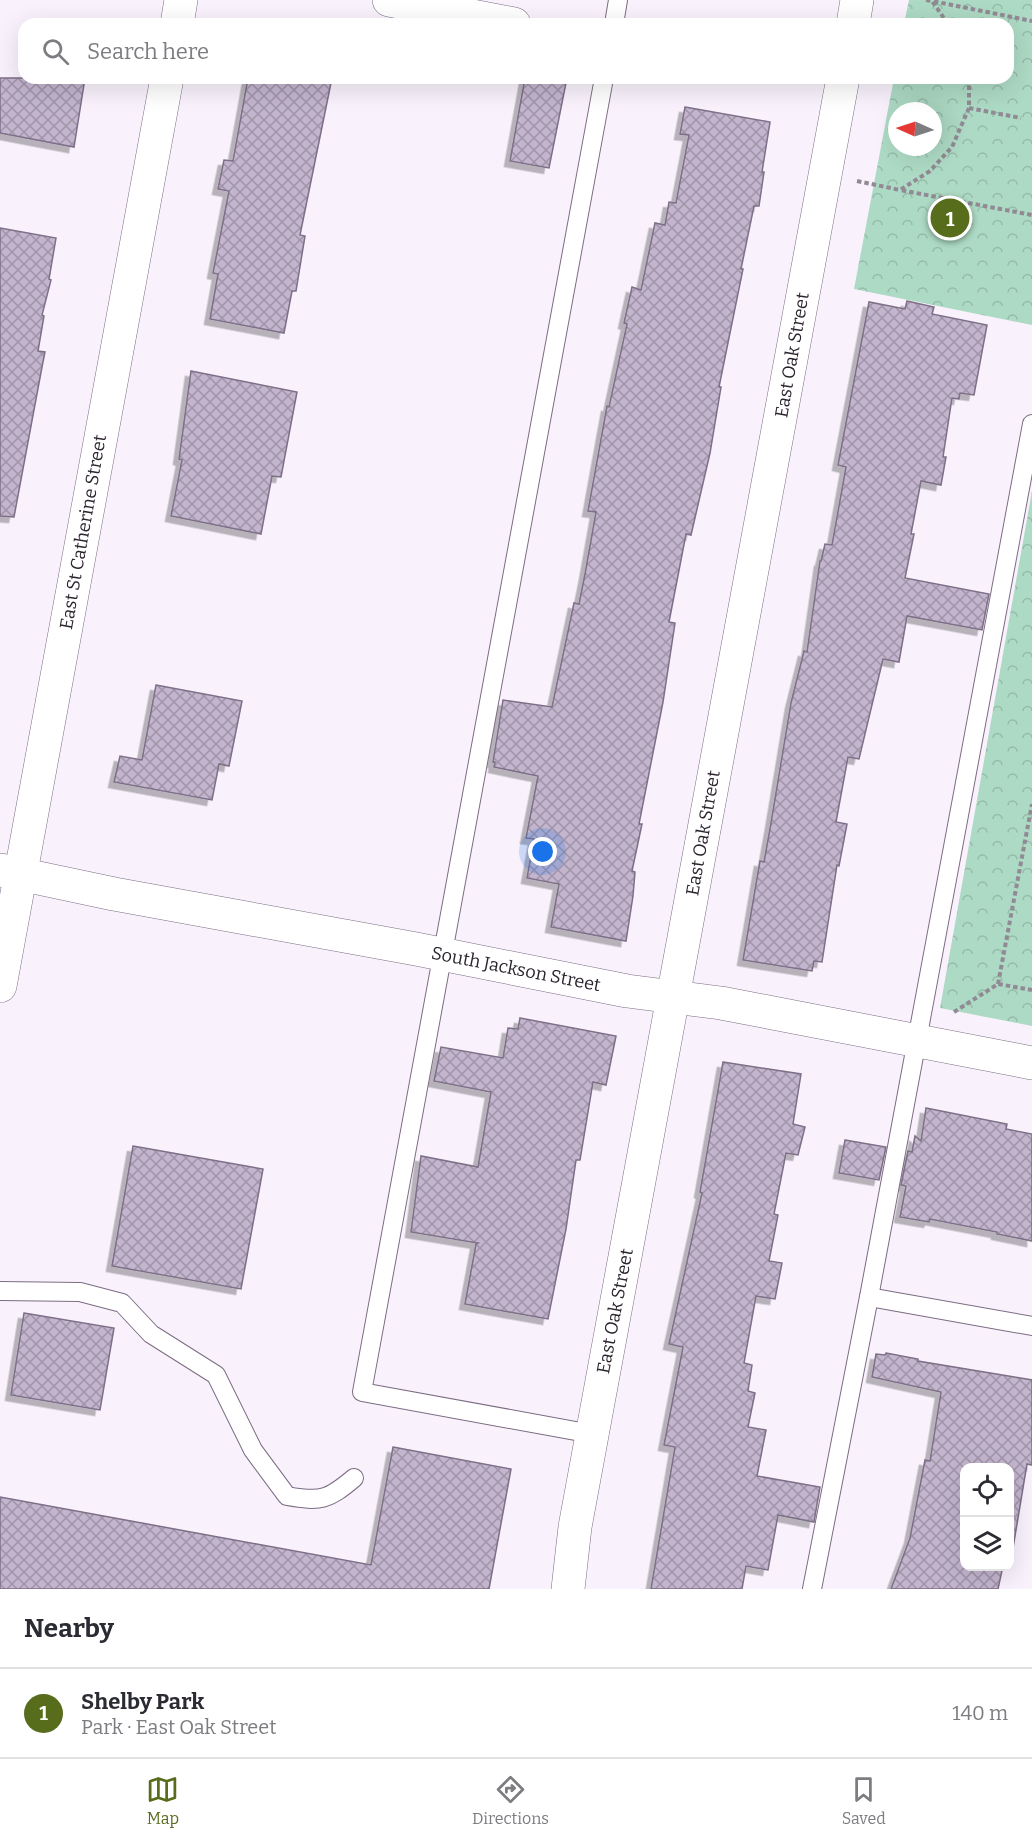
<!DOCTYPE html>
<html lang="en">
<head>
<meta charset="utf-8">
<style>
  body { margin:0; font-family:Bitter,serif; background:#f2f2f3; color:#2b2b33 }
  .controls { position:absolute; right:18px; bottom:18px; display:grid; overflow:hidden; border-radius:12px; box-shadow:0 6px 24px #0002 }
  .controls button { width:54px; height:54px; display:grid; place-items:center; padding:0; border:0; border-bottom:2px solid #e1e1e2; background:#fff; color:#2b2b33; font:30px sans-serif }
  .compass { position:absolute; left:888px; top:102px; width:54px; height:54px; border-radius:50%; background:#fff; box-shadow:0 6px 24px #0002; rotate:273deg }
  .you { position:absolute; left:543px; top:852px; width:21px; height:21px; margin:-15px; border:4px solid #fff; border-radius:50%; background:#1a73e8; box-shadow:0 0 0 9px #1a73e833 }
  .badge { display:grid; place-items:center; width:39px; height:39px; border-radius:50%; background:#586d1c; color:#fff; font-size:20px; font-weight:700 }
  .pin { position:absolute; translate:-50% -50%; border:3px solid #fff; box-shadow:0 2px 6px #0006 }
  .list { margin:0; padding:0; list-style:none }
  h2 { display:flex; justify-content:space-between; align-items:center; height:78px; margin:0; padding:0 24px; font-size:26px }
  h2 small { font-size:20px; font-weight:400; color:#7c7c81 }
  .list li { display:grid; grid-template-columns:39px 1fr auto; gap:18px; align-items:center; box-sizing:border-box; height:90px; padding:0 24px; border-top:2px solid #e1e1e2 }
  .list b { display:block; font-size:22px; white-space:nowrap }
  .list p { margin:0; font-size:20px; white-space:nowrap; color:#7c7c81 }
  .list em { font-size:20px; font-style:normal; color:#7c7c81 }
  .icon { flex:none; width:33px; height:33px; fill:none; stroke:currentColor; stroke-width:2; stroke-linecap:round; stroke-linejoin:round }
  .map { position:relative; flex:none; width:1032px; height:1589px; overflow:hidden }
  .search { position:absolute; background:#fff; box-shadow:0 6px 24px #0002; left:18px; right:18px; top:18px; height:66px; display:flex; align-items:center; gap:15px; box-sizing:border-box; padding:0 21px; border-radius:18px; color:#7c7c81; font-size:22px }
  .sheet { height:168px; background:#fff }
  nav { display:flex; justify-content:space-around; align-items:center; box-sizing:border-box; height:84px; border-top:2px solid #e1e1e2; background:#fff; font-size:16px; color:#7c7c81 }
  nav a { display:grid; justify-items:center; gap:3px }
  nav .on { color:#586d1c }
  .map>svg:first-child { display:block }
  .forest { fill:url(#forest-crowns); fill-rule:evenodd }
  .building { fill:url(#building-cross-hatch); stroke:#7d6f87; stroke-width:1.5; filter:url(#shadow) }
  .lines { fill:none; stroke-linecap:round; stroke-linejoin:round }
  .service-casing { stroke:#7c6c83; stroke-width:20 }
  .minor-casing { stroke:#7c6c83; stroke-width:34 }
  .secondary-casing { stroke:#7c6c83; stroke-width:34 }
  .primary-casing { stroke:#7c6c83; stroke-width:34 }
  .path { stroke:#918a94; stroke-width:4; stroke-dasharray:4.5 3; stroke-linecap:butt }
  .service { stroke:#fff; stroke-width:18 }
  .minor { stroke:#fff; stroke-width:33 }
  .secondary { stroke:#fff; stroke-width:33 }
  .primary { stroke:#fff; stroke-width:33 }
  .labels { text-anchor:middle; stroke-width:4.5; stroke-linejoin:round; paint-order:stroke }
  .street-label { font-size:18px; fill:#2c252f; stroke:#fff }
</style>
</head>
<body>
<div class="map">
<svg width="1032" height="1589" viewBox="0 0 1032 1589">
  <defs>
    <pattern id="forest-crowns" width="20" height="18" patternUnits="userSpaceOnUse" patternTransform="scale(1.5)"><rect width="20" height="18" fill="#addac4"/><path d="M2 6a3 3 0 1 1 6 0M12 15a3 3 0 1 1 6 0" fill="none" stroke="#95bba9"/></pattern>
    <pattern id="building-cross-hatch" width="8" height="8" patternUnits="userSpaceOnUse" patternTransform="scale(1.5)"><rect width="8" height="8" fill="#c4b5cf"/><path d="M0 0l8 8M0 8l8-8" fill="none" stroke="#9f93a8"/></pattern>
    <filter id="shadow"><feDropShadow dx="-5.5" dy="5.5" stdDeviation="0" flood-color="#0004"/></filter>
  </defs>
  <rect width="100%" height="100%" fill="#f9f2fc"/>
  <g class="forest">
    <path d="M909,0H1032V325L854,289L894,78H1008V24H904ZM897,111H933V147H897Z"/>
    <path d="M1032,491V1026L940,1008Z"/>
  </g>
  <g class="building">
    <path d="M0,78H85L74,147L0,133Z"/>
    <path d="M248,78H332L300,235L305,236L296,291H292L284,333L210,319L218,274L213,273L229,191L218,189L224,160L233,161Z"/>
    <path d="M525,78H567L549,168L510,161Z"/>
    <path d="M685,107L770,122L762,172H764L759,206H754L741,269H743L719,387H721L710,453L691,535L686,534L669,622L675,623L663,702L639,824H642L632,871L635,872L633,896L626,941L551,927L559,884L527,878L534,839L526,838L538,776L494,767L495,762H493L503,700L552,707L574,603L579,604L585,574L596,512L588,511L607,406L609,407L627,324L624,323L632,287L641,290L655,223L665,225L669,202L676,203L689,135L680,134Z"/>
    <path d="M0,228L56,238L49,279L51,280L42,315L44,316L38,351L45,352L42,367L14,517L0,516Z"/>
    <path d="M907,301L934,307L932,314L987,325L974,395L960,393L959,399L952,398L943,457H946L941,485L921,481L911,534H914L905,578L989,594L982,630L907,616L899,662L883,659L859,759L848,757L836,822L847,824L839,866L837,865L822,962L814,961L812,971L743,960L760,861L764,862L771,823L791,703L804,651L807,652L820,561H821L825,544L832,545L846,467L838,465L869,302L905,309Z"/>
    <path d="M191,371L297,392L281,477L272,476L261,534L171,516L182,460L179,459Z"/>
    <path d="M156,685L242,701L229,766L219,764L212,800L114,782L120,756L142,760Z"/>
    <path d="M520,1018L616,1036L606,1085L593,1082L580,1160H576L566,1229L548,1319L465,1304L476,1244L478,1243L411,1232L421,1156L478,1167L491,1092L434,1081L441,1047L503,1058L508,1028L518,1029Z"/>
    <path d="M723,1062L801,1074L793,1124L805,1127L798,1155L786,1153L774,1214L778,1215L769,1261L782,1263L775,1299L756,1296L744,1363L752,1365L748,1391L755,1393L748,1427L766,1430L757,1476L820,1487L814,1522L778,1515L768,1570L746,1566L742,1589H651L675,1447L664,1445L683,1347L669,1344L702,1193L700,1192Z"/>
    <path d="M926,1108L1007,1124L1006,1129L1032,1134V1241L997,1234V1232L930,1219L929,1222L900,1217L906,1186L901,1185L908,1151L912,1152L915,1136L921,1141Z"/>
    <path d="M845,1140L886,1147L879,1180L839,1173Z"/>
    <path d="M133,1146L263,1169L241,1289L112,1266Z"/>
    <path d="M24,1313L114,1328L100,1410L11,1395Z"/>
    <path d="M886,1353L918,1359V1361L1032,1380V1465L1027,1464L1013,1548H1010V1467H964V1566H1003L998,1589H891L910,1538L925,1460L930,1461L941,1392L872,1377L876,1354L885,1355Z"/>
    <path d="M393,1447L511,1469L489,1589H0V1497L371,1565Z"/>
  </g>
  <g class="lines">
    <defs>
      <g id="service">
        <path d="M614,24L618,0"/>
        <path d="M0,1291L80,1292L122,1303L151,1334L216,1375L253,1450L287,1496C321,1502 328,1500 354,1478"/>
        <path d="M869,1297L1032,1326"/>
        <path d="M592,1434L362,1392L604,78"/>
        <path d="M812,1589L869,1297L1032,424"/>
      </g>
      <g id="minor">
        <path d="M389,0L514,24"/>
        <path d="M177,24L181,0"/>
        <path d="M0,986L167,78"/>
      </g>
      <g id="secondary">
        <path d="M853,24L857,0"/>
        <path d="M568,1589L575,1527L843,78"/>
      </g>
      <path id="primary" d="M0,870L114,894L416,949L627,991L721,1003L1032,1063"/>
    </defs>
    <use href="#service" class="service-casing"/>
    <use href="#minor" class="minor-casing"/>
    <use href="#secondary" class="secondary-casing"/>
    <use href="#primary" class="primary-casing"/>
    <g class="path">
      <path d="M926,0L932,1"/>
      <path d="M948,24L932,1L1032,21"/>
      <path d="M969,78V108L952,147L930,171L900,190L1032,215"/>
      <path d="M969,108L1021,118"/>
      <path d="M857,181L900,190"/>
      <path d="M998,984L1032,804"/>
      <path d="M954,1012L998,984L1032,990"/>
    </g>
    <use href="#service" class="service"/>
    <use href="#minor" class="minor"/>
    <use href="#secondary" class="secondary"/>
    <use href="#primary" class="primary"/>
  </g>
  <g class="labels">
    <g class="street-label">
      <text transform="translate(792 355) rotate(-80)" y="6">East Oak Street</text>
      <text transform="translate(83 532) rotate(-80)" y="6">East St Catherine Street</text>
      <text transform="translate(703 833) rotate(-80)" y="6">East Oak Street</text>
      <text transform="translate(516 969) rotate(11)" y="6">South Jackson Street</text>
      <text transform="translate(615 1311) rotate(-79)" y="6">East Oak Street</text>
    </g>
  </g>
</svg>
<div class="controls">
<button><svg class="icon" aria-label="locate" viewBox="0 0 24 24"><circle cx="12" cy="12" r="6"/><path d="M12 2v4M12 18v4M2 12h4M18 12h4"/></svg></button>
<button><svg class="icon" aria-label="layers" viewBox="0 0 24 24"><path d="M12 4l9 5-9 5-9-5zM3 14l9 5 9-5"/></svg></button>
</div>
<svg class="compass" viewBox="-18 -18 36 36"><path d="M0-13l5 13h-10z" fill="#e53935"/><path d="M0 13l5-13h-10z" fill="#7c7c81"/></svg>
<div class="you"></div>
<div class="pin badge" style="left:950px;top:218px">1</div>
<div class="search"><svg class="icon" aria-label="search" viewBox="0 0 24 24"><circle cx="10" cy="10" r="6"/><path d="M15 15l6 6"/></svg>Search here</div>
</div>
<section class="sheet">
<h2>Nearby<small></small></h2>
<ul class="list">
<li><span class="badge">1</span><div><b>Shelby Park</b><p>Park · East Oak Street</p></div><em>140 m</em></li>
</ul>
</section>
<nav>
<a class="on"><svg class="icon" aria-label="map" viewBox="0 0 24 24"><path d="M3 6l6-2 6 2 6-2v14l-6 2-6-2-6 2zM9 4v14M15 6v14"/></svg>Map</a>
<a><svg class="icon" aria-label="directions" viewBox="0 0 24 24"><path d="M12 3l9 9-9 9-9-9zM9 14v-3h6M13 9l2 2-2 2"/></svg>Directions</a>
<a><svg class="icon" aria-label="saved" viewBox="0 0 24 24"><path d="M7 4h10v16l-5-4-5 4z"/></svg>Saved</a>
</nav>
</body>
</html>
